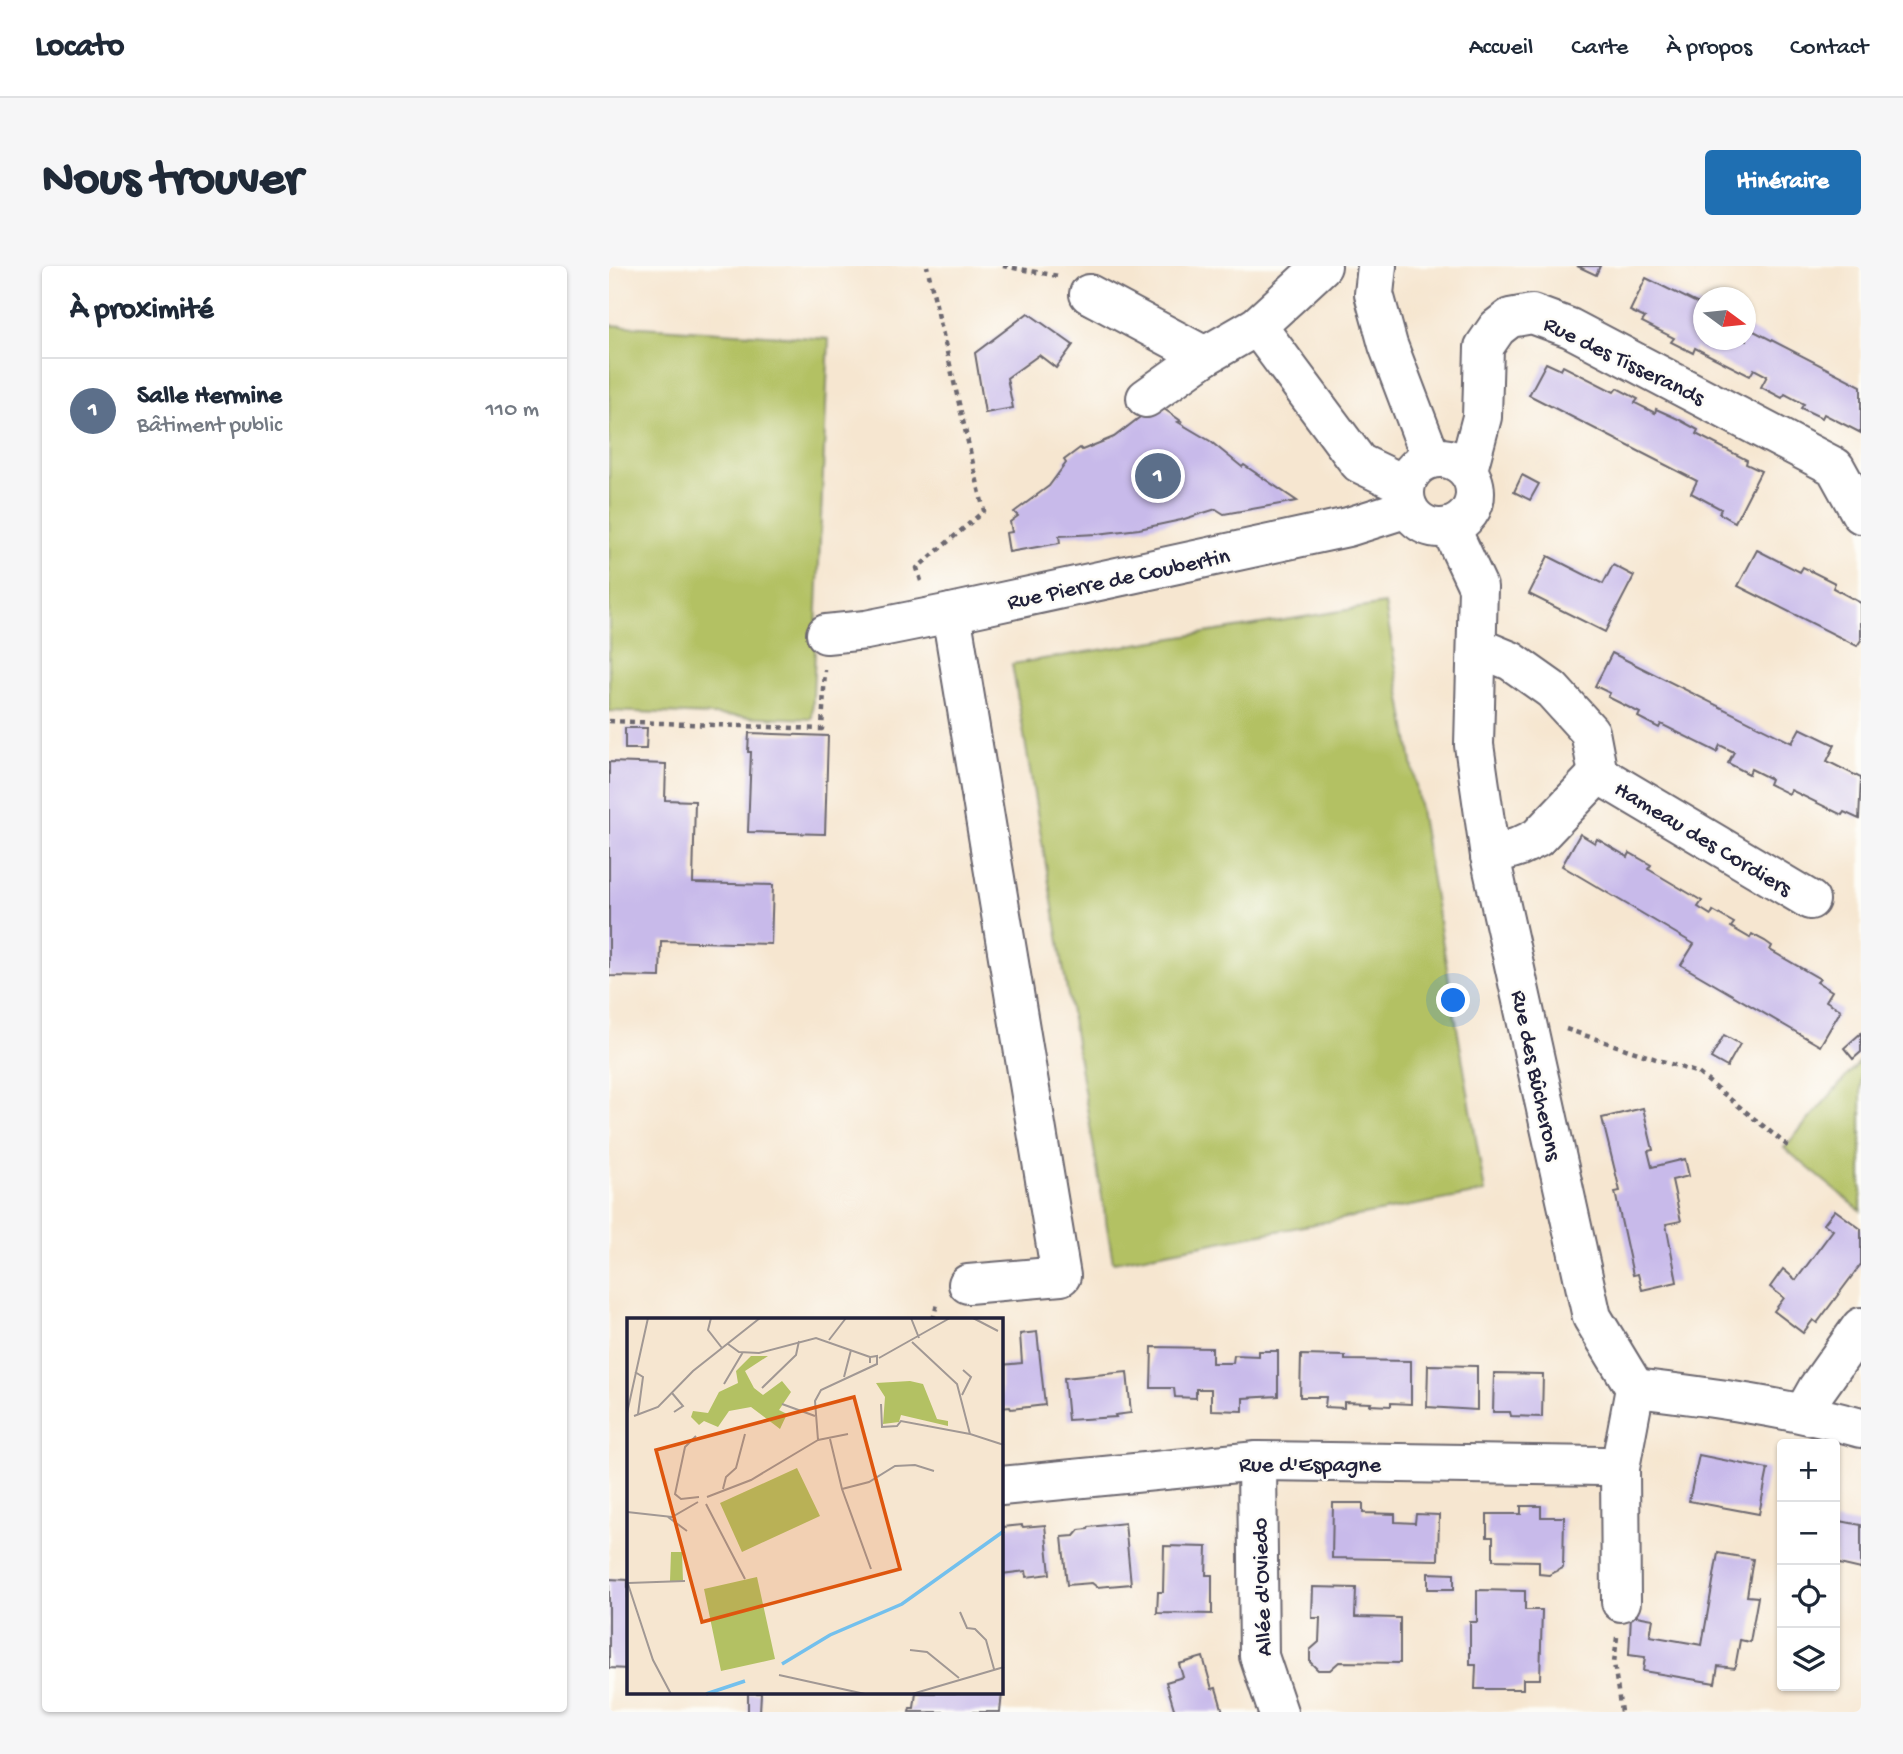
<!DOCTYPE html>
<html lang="fr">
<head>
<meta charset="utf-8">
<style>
  body { margin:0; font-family:"Gochi Hand",sans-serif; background:#f6f6f7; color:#1f2937 }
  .controls { position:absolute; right:21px; bottom:21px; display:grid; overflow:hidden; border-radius:7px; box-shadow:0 2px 5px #0004 }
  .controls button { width:63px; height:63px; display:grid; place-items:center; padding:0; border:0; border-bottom:2px solid #e0e1e3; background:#fff; color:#1f2937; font:35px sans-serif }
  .compass { position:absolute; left:1084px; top:21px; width:63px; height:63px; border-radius:50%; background:#fff; box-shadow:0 2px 5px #0004; rotate:105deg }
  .you { position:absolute; left:845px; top:735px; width:24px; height:24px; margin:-18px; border:5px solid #fff; border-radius:50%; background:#1a73e8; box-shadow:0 0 0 10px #1a73e833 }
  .badge { display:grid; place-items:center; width:46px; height:46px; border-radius:50%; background:#1f6fb2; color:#fff; font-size:23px; font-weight:700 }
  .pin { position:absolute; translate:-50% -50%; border:4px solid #fff; box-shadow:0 2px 7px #0006 }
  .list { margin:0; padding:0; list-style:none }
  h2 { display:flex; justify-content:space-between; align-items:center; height:91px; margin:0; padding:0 28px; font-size:30px }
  h2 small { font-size:23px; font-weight:400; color:#747a83 }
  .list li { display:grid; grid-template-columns:46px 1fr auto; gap:21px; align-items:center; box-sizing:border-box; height:105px; padding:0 28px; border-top:2px solid #e0e1e3 }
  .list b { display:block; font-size:26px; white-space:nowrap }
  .list p { margin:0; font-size:23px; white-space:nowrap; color:#747a83 }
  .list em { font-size:23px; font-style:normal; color:#747a83 }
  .icon { flex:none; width:38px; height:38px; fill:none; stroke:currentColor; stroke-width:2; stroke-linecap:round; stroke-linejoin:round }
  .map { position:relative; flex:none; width:1252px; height:1446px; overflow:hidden; border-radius:7px }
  header { display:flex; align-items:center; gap:42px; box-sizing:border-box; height:98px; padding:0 35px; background:#fff; border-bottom:2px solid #e0e1e3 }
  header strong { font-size:33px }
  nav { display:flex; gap:38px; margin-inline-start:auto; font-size:24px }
  .intro { display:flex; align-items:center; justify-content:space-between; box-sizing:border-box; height:168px; padding:0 42px }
  h1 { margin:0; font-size:49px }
  .button { padding:18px 32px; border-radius:7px; background:#1f6fb2; color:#fff; font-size:24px; font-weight:700 }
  main { display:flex; gap:42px; padding:0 42px }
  aside { flex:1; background:#fff; border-radius:7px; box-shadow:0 2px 5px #0004 }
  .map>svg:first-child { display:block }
  .green { fill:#b3c163; stroke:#6a724f; stroke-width:2 }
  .building { fill:#c8baea }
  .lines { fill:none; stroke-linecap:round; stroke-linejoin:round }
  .minor-casing { stroke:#6c676f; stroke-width:42 }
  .path { stroke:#6c676f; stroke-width:4.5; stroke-dasharray:5 5; stroke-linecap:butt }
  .minor { stroke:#fff; stroke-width:38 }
  .labels { text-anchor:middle; stroke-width:5; stroke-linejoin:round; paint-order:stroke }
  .street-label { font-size:23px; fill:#22223b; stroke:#fdfcf7 }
  .inset-river { fill:none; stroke:#73c0ed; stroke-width:3.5 }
  .inset-road { fill:none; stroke:#a19894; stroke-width:2 }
  .view { fill:#de560e; fill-opacity:0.15; stroke:#de560e; stroke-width:3.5 }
  .inset-edge { fill:none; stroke:#22223b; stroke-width:3.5 }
</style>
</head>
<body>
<header>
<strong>Locato</strong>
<nav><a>Accueil</a><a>Carte</a><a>À propos</a><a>Contact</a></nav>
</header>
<div class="intro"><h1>Nous trouver</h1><a class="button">Itinéraire</a></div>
<main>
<aside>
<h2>À proximité<small></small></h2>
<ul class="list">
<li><span class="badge" style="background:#5c6f8a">1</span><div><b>Salle Hermine</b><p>Bâtiment public</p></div><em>110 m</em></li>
</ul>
</aside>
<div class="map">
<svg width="1252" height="1446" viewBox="0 0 1252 1446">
  <rect width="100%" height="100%" fill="#fdfcf7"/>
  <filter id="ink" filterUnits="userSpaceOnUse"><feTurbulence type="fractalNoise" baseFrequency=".0143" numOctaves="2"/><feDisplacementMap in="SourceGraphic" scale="14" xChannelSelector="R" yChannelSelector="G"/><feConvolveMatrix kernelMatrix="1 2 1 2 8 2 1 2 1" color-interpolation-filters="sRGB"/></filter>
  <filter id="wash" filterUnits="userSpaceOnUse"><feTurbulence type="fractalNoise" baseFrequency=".00686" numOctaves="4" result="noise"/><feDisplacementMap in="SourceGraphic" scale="28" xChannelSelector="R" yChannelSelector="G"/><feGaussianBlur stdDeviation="1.57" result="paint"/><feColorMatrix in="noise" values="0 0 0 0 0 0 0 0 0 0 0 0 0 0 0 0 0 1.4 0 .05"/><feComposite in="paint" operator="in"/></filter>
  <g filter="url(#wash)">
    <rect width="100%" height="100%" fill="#f6e6d0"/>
    <g class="green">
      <path d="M0,59L220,73L203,453L0,445Z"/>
      <path d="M776,338L876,926L504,996L403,398Z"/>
      <path d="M1252,794V945L1175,882Z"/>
    </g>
    <g id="blocks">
      <g class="building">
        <path d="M968,0H991L987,9Z"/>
        <path d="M1037,12L1094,40V74H1137V61L1252,120V167L1215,148L1213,152L1192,142L1195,138L1176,128L1173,132L1152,121L1158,110L1145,103L1141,110L1086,82L1084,87L1062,76L1065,72L1033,56L1036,52L1021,45Z"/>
        <path d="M419,47L464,79L447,102L430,89L398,112L404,142L376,147L366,87Z"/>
        <path d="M937,97L952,104L954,100L1005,126L1008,122L1029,133L1026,137L1046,147L1047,143L1069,153L1089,164L1087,168L1138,194L1137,198L1152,205L1126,256L1110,247L1112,243L1082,227L1088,215L920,129Z"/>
        <path d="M548,138L572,155L569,156L601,175L633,201L635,199L688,235L615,248L607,243L572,254L530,263L488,268L450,270L451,277L400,286L397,267L403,266L401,256L409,250L405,246L440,220L457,197L455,194L471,182L473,184L505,171Z"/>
        <path d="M913,209L930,218L921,234L905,226Z"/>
        <path d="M1148,284L1191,306L1194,301L1226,317L1224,322L1252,337V374L1248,380L1129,320Z"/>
        <path d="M939,290L994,318L1004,299L1025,310L996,366L920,328Z"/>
        <path d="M1003,387L1183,477L1191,462L1226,479L1218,495L1252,512L1250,553L1235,546L1233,549L1182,524L1180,528L1160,518L1162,513L1142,503L1140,508L1119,497L1125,486L1111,479L1108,486L1052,458L1050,462L1029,451L1031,447L999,431L1001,427L986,420Z"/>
        <path d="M16,462H38L37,483H16Z"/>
        <path d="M140,467L219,470L216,568L139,566L142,486H139Z"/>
        <path d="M0,496L57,498L56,534L86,535L84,617L164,619L162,678L52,675L51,711L0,710Z"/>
        <path d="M971,568L986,577L988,573L1019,591L1021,587L1042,599L1039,603L1093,635L1089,641L1102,649L1104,645L1125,657L1122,661L1141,672L1143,668L1156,675L1163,680L1161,684L1211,713L1208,716L1223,725L1217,735L1232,744L1211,780L1072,699L1085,678L953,600Z"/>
        <path d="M1252,767V786L1244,793L1235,782Z"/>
        <path d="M1115,769L1131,778L1118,801L1102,792Z"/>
        <path d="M1034,842L1044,884L1039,885L1043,901L1076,893L1080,910L1063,914L1072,955L1057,958L1068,1016L1033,1024L1029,1008L1024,1009L1006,926L1011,925L993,852Z"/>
        <path d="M1226,944L1252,963V998L1208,1057L1204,1054L1194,1067L1165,1045L1175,1032L1161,1021L1174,1003L1187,1014L1224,964L1215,958Z"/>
        <path d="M428,1066L436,1139L402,1143L401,1141L392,1142V1099L413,1097L411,1068Z"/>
        <path d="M543,1081L603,1082V1097H624L625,1089L650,1090V1085H669V1130L634,1132V1145L602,1144V1123H587V1132L566,1131L565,1122H542Z"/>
        <path d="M692,1089L736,1090V1094L802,1095V1138L782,1137V1140L761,1139L762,1137L735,1136V1142L716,1141L717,1131H691Z"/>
        <path d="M819,1099L868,1100V1144L818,1141Z"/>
        <path d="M518,1106L522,1147L506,1149L507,1151L459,1154L455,1112Z"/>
        <path d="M885,1107L934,1108L933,1151L902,1150L901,1146H884Z"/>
        <path d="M1090,1189L1159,1203L1150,1248L1080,1235Z"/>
        <path d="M724,1237H754V1247L786,1248V1256L806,1257L807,1248L830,1249L829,1294L723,1292Z"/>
        <path d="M912,1240H932V1251H955L954,1302L940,1309L930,1308V1295L884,1294V1271H878V1248H912Z"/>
        <path d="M1226,1254L1252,1259V1303L1226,1297Z"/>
        <path d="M516,1257L522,1318L488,1321L483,1317L458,1319L453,1271L465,1270L470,1264L479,1263L480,1261Z"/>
        <path d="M413,1259L414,1261L436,1259L441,1308L418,1311L417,1305L392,1308V1264H394V1261Z"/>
        <path d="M555,1280L598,1281L597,1309H603V1348L548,1347L549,1326H554Z"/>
        <path d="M1109,1287L1144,1293L1138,1330L1149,1331L1141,1376L1131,1374L1126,1402L1109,1400L1106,1417L1034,1405L1036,1391L1020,1389L1022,1349L1044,1353L1041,1370L1093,1379Z"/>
        <path d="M819,1307L845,1308V1323H819Z"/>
        <path d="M0,1313L19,1314V1403L0,1402Z"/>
        <path d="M704,1321L747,1322L746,1351L791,1352V1397L730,1396L721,1404H709L701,1396V1384L710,1376L711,1352H703Z"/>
        <path d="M868,1324L916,1325V1344H933L931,1413H914V1423H866L867,1399H861V1356H868Z"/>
        <path d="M594,1391L603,1423L607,1422L614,1446H566L557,1416L574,1411L570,1398Z"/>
        <path d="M139,1427H152L151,1446H139Z"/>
        <path d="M307,1427H393L391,1446H300L301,1442H305Z"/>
      </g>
    </g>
  </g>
  <g filter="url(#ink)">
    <use href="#blocks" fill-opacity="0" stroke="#6c676f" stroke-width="2"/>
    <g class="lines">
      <defs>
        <g id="minor">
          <path d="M768,0L765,28L779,79L822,192"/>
          <path d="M480,28L596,90L648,60L713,0"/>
          <path d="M648,60L750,197L796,219"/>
          <path d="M537,132L596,90"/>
          <circle cx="831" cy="227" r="35"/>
          <path d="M859,204L873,151L875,81L888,62L901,52L923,48L961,62L1226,201L1252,248"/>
          <path d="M841,261L869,321L865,479L881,590L983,1051L1026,1122"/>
          <path d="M342,347L452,1010L359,1018"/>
          <path d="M217,368L257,364L342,347L739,261L799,242"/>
          <path d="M868,381L902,395L943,424L981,466L989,508L1201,634"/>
          <path d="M881,590L909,581L928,572L989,508"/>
          <path d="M1026,1122C1103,1131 1177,1141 1252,1162"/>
          <path d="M1195,1146L1208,1123L1252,1061"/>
          <path d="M648,1195L650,1390L669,1446"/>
          <path d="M392,1220L648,1195L994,1200L1011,1202"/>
          <path d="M1012,1336L1011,1202L1026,1122"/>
        </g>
      </defs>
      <use href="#minor" class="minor-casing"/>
      <g class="path">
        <path d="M394,0L449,10"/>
        <path d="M312,315L308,302L375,245L318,0"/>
        <path d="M0,455L213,463L216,404"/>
        <path d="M957,763L1089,807L1179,880"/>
        <path d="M324,1054L328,1038"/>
        <path d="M1008,1371L1005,1397L1012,1446"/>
      </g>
      <use href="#minor" class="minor"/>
    </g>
  </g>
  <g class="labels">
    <g class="street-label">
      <text transform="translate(1016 93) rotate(26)" y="8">Rue des Tisserands</text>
      <text transform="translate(509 311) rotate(-12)" y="8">Rue Pierre de Coubertin</text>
      <text transform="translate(1095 571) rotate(31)" y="8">Hameau des Cordiers</text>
      <text transform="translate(929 809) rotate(78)" y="8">Rue des Bûcherons</text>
      <text x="701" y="1205">Rue d'Espagne</text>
      <text transform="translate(651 1321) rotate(-92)" y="8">Allée d'Oviedo</text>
    </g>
  </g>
  <g transform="translate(18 1052)">
    <rect width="376" height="376" fill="#f6e6d0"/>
    <path d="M124,38H141L118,53L127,70L136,77L155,63L164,74L152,92L160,96L153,111L124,89L102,93L91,109L77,103L72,107L64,99L66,93L81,95L92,74L111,65L109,53ZM283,63L296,66L310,101L321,103V108L274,97L272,104L256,106L258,79L249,65ZM170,150L193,198L115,234L93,185ZM44,234H55L56,263H43ZM130,259L148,341L94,353L77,271Z" fill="#b3c163"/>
    <path class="inset-river" d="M155,346L203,317L275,286L377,213M79,376L118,363"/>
    <path class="inset-road" d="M84,0L81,12L95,30M284,0L292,20M346,0L371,13M202,22L219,0M285,24L330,66L343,116L377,127M101,26L112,34L132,35L189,20L243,39M252,40L323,0M8,54L16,59L11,96M217,59L224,32M97,66L116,34M135,70L169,37L172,23M45,75L56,88L47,94M335,77L344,59L336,52M155,86L188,98M254,86L255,109L270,108L274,103L343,116M0,95L21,0M7,98L31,89L66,53L133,0M69,118L58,129L48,176L54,181L72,179M203,121L215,171L244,251M191,122L188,83L194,72L250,46V38L243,39V45M191,122L221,116M96,171L99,159L109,150L118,116M215,171L242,164L268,148L288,147L307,153M80,179L124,162L191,122M79,186L118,261M0,194L45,199L71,184M41,199L60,213M0,263L26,342L44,376M1,265L58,263M333,294L340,310L348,311L359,322L367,351M283,332L300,334L332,360M152,357L238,376M285,376L377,349"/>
    <path class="view" d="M227,79L273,251L75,304L29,132Z"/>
    <rect width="376" height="376" class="inset-edge"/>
  </g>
</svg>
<div class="controls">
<button>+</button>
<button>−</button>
<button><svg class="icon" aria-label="locate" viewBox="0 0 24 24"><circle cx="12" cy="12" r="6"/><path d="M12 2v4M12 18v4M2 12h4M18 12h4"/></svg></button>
<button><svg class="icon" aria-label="layers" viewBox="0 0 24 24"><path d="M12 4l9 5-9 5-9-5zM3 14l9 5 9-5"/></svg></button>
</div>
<svg class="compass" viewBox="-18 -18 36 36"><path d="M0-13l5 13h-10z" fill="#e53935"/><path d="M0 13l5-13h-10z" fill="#747a83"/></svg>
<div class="you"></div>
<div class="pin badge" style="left:549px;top:210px;background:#5c6f8a">1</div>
</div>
</main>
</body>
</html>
